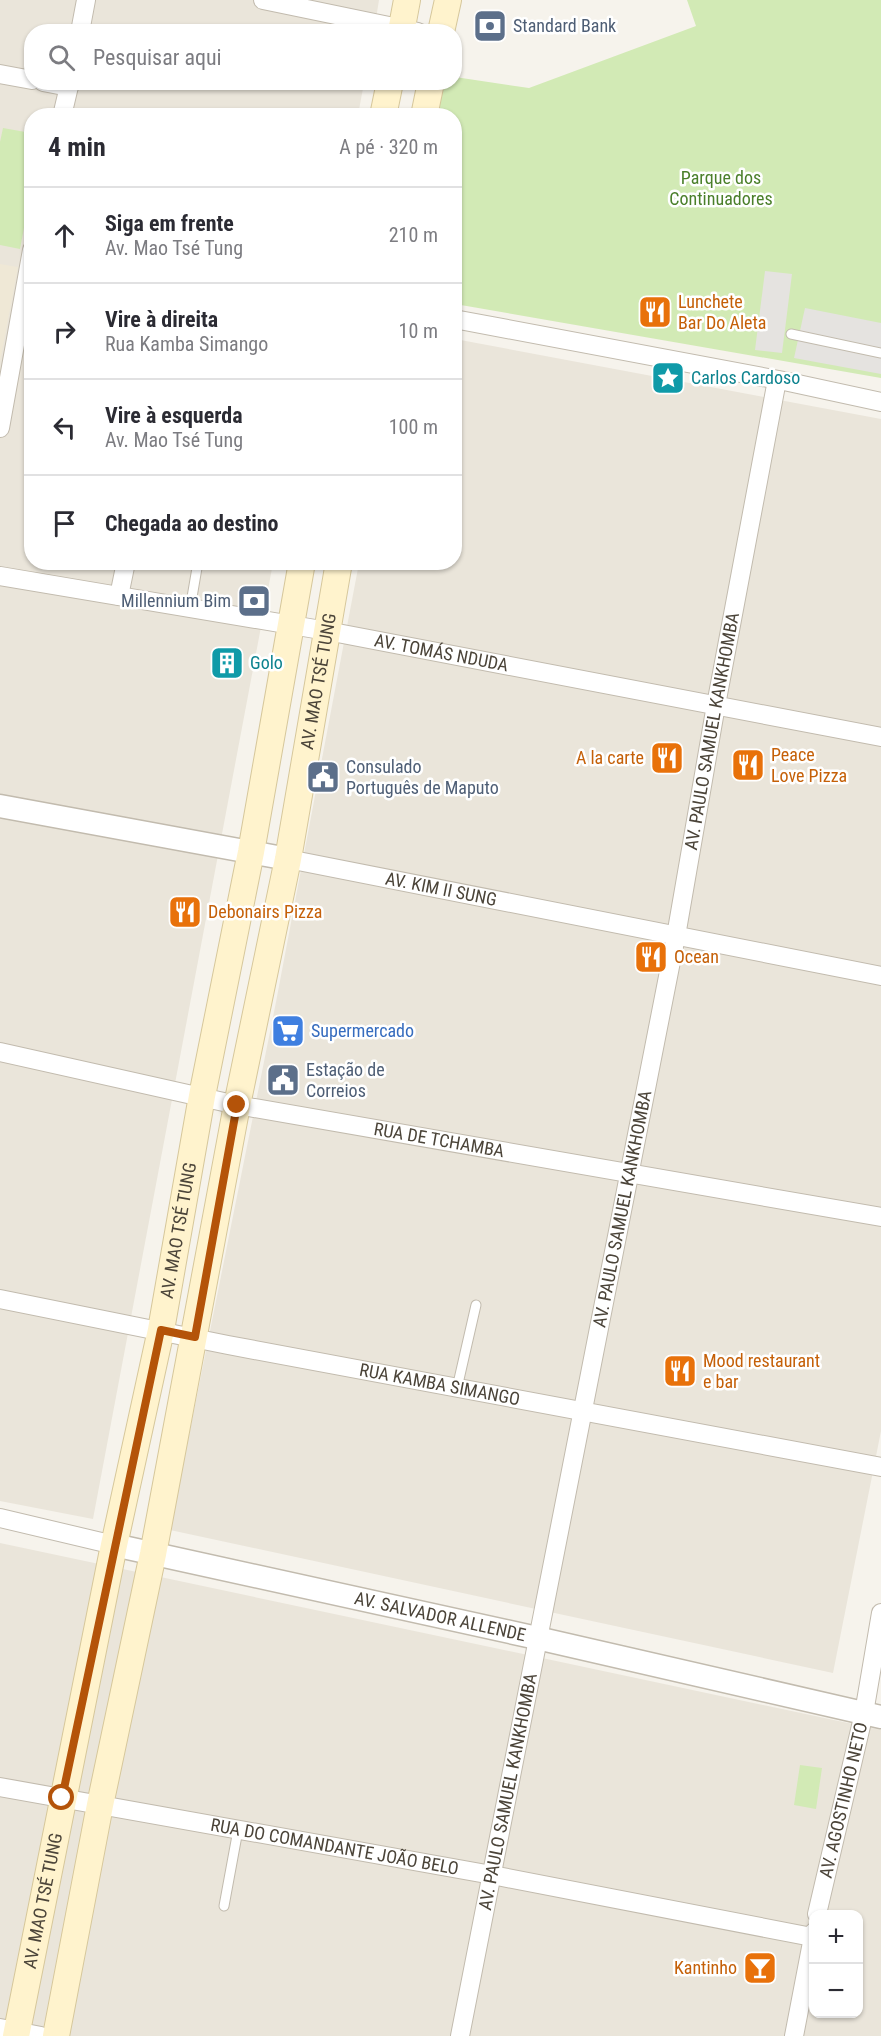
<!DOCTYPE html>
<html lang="pt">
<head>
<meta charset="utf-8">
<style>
  body { margin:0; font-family:"Roboto Condensed",sans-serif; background:#f7f7f7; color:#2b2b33 }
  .controls { position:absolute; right:18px; bottom:18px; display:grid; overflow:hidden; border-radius:12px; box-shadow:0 2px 4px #0004 }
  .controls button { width:54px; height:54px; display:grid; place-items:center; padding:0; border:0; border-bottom:2px solid #e1e1e2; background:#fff; color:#2b2b33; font:30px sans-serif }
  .stop { position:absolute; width:18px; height:18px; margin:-14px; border:4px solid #b45309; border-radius:50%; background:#fff }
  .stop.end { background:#b45309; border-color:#fff; box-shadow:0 2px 6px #0008 }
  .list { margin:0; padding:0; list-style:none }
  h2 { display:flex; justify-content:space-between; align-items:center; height:78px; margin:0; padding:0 24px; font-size:26px }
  h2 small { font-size:20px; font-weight:400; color:#7c7c81 }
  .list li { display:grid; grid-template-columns:39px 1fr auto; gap:18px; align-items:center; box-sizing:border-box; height:96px; padding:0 24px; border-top:2px solid #e1e1e2 }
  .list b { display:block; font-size:22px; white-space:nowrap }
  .list p { margin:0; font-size:20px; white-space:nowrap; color:#7c7c81 }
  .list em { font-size:20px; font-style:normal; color:#7c7c81 }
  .icon { flex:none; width:33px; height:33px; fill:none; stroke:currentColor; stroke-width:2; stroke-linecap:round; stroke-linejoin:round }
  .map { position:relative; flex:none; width:881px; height:2036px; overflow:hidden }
  .search { position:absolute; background:#fff; box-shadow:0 2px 4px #0004; left:24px; top:24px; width:438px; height:66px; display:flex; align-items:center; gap:15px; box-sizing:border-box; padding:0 21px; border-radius:24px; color:#7c7c81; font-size:22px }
  .panel { position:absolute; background:#fff; box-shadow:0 2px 4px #0004; left:24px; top:108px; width:438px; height:462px; border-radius:24px }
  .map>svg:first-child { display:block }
  .residential { fill:#eae5da; fill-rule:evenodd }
  .education { fill:#efe8d6 }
  .green { fill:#d2eab5 }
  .parking { fill:#e5e3e0 }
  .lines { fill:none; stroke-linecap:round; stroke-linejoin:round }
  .service-casing { stroke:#c2bbae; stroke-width:11 }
  .minor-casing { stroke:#c2bbae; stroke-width:20 }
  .tertiary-casing { stroke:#c2bbae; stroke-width:25 }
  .secondary-casing { stroke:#d6c79b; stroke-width:28 }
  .service { stroke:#fff; stroke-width:9 }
  .minor { stroke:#fff; stroke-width:18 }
  .tertiary { stroke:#fff; stroke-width:22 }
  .secondary { stroke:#fff3cd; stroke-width:26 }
  .route { stroke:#b45309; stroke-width:8 }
  .labels { text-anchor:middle; stroke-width:5; stroke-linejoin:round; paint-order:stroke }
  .service-label { font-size:18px; fill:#4e5e75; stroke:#fff; text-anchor:start }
  .park-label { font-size:18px; fill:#4a7f2a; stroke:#fff }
  .food-label { font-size:18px; fill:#c56008; stroke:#fff; text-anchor:start }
  .culture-label { font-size:18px; fill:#0d838f; stroke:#fff; text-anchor:start }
  .street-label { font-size:18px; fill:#4b4439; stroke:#fff }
  .shop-label { font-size:18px; fill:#366cbe; stroke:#fff; text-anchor:start }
</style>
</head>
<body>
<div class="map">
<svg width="881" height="2036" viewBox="0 0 881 2036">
  <rect width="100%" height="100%" fill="#f6f3ec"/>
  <g class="residential">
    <path d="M0,0H379L374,31L32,32V82L364,83L358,115L32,116V562L273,563L93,1519L0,1501Z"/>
    <path d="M455,339L881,419V1431L833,1673L170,1530L276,1002L359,563L454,562Z"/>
    <path d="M0,1543L881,1730V2036H0ZM814,1914H858V2014H814Z"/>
  </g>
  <path class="education" d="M0,264L18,267L0,362Z"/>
  <g class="green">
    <path d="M687,0H881V378L455,304L454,116H437L442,83L454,82L455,77L529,88L696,26Z"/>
    <path d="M3,128L31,133V190L20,249L0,245V142Z"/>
    <path d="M800,1765L822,1768L816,1809L794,1805Z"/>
  </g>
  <g class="parking">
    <path d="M765,271L792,274L782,353L755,350Z"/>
    <path d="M805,308L881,323V374L794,358Z"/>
  </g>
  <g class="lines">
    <defs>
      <g id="service">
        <path d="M791,334L881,353"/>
        <path d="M190,609L198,562"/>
        <path d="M457,1388L476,1305"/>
        <path d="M224,1906L238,1830"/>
      </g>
      <g id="minor">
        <path d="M263,0L418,32"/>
        <path d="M80,32L86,0"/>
        <path d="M0,74L32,80"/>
        <path d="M43,82L69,87"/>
        <path d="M62,116L70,82"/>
        <path d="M454,319L784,381L881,402"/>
        <path d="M0,428L32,250"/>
        <path id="s1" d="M0,576L327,631L881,737"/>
        <path d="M119,596L126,562"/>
        <path id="s2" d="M288,859L881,976"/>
        <path id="s3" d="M0,1052L237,1105L881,1217"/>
        <path id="s4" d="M0,1299L228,1345L881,1467"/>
        <path d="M0,1518L114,1545"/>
        <path id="s5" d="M0,1787L492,1875L812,1937"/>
        <path id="s6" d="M817,1914L864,1713L881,1613"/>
        <path d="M0,2028L41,2036"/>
        <path id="s7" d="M460,2036L676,936L716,705L777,380"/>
        <path d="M794,2036L814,1932"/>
      </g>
      <g id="tertiary">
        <path d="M0,806L288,859"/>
        <path id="s8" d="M114,1545L537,1638L881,1717"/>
      </g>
      <g id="secondary">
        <path d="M401,32L407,0"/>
        <path d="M441,32L448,0"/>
        <path d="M383,116L390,82"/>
        <path d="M424,116L431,82"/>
        <path id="s9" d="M16,2036L114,1545L161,1330L202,1096L251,852L302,562"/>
        <path id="s10" d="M56,2036L100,1805L153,1554L237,1105L288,859L339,562"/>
      </g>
    </defs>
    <use href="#service" class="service-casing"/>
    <use href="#minor" class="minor-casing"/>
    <use href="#tertiary" class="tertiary-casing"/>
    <use href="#secondary" class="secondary-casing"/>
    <use href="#service" class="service"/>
    <use href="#minor" class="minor"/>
    <use href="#tertiary" class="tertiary"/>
    <use href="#secondary" class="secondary"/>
  </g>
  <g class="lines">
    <path class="route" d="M62,1798L161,1330L195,1337L237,1105"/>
  </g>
  <defs>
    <symbol id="bank-square" viewBox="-11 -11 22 22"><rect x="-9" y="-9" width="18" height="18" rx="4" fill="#5c6f8a" stroke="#fff"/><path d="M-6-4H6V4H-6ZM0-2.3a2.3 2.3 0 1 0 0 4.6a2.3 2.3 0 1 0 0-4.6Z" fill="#fff"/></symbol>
    <symbol id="restaurant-square" viewBox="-11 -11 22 22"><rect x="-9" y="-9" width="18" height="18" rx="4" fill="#e8710a" stroke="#fff"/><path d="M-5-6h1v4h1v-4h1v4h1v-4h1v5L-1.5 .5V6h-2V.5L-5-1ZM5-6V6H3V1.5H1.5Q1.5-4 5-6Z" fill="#fff"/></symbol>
    <symbol id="sight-square" viewBox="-11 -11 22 22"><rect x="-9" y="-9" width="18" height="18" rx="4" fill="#0f9aa8" stroke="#fff"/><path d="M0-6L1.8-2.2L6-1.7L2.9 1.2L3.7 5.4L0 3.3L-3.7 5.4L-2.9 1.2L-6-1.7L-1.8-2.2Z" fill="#fff"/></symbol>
    <symbol id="building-square" viewBox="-11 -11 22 22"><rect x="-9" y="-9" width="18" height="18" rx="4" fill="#0f9aa8" stroke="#fff"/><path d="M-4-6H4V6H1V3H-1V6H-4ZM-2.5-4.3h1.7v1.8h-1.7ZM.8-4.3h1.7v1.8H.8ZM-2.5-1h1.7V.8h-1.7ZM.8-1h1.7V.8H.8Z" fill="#fff"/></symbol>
    <symbol id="civic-square" viewBox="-11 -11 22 22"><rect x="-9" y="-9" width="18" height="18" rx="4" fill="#5c6f8a" stroke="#fff"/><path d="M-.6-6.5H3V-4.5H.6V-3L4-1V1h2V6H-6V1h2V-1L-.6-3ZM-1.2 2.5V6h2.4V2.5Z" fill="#fff"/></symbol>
    <symbol id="supermarket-square" viewBox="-11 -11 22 22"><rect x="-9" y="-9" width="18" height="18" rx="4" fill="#3f7fe0" stroke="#fff"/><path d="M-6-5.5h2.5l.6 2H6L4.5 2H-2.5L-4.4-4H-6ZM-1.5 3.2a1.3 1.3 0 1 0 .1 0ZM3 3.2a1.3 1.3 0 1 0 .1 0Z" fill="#fff"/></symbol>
    <symbol id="bar-square" viewBox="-11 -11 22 22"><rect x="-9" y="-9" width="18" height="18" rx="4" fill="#e8710a" stroke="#fff"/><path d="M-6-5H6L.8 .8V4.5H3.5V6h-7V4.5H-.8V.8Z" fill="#fff"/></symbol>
  </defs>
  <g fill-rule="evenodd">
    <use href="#bank-square" x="471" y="7" width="38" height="38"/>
    <use href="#restaurant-square" x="636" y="293" width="38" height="38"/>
    <use href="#sight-square" x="649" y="359" width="38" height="38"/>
    <use href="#bank-square" x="235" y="582" width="38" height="38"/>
    <use href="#building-square" x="208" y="644" width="38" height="38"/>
    <use href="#restaurant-square" x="648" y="739" width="38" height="38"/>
    <use href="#restaurant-square" x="729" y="746" width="38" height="38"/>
    <use href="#civic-square" x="304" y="758" width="38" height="38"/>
    <use href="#restaurant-square" x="166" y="893" width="38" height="38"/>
    <use href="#restaurant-square" x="632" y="938" width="38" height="38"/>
    <use href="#supermarket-square" x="269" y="1012" width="38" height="38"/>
    <use href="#civic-square" x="264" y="1061" width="38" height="38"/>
    <use href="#restaurant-square" x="661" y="1352" width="38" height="38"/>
    <use href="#bar-square" x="741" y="1949" width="38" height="38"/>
  </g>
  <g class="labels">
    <g class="service-label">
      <text x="513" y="32">Standard Bank</text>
      <text x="231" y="607" text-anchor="end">Millennium Bim</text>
      <text x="346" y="773">Consulado<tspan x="346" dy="21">Português de Maputo</tspan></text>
      <text x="306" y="1076">Estação de<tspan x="306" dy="21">Correios</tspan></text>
    </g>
    <g class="park-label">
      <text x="721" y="184">Parque dos<tspan x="721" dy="21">Continuadores</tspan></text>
    </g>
    <g class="food-label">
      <text x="678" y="308">Lunchete<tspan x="678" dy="21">Bar Do Aleta</tspan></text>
      <text x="771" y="761">Peace<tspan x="771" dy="21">Love Pizza</tspan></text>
      <text x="644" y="764" text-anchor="end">A la carte</text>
      <text x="208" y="918">Debonairs Pizza</text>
      <text x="674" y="963">Ocean</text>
      <text x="703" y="1367">Mood restaurant<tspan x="703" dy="21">e bar</tspan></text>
      <text x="737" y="1974" text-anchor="end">Kantinho</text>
    </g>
    <g class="culture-label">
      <text x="691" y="384">Carlos Cardoso</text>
      <text x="250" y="669">Golo</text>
    </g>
    <g class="street-label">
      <text dy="6" stroke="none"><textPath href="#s1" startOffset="448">AV. TOMÁS NDUDA</textPath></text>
      <text dy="6" stroke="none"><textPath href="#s10" startOffset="1380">AV. MAO TSÉ TUNG</textPath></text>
      <text dy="6" stroke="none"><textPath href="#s7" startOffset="1329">AV. PAULO SAMUEL KANKHOMBA</textPath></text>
      <text dy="6" stroke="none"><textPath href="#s2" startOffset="156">AV. KIM II SUNG</textPath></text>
      <text dy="6" stroke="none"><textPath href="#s3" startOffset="448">RUA DE TCHAMBA</textPath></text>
      <text dy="6" stroke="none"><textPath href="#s7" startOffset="843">AV. PAULO SAMUEL KANKHOMBA</textPath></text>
      <text dy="6" stroke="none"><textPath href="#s9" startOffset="822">AV. MAO TSÉ TUNG</textPath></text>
      <text dy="6" stroke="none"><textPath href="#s4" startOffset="448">RUA KAMBA SIMANGO</textPath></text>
      <text dy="6" stroke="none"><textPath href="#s8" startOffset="334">AV. SALVADOR ALLENDE</textPath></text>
      <text dy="6" stroke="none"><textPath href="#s7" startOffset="249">AV. PAULO SAMUEL KANKHOMBA</textPath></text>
      <text dy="6" stroke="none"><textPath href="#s6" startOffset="117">AV. AGOSTINHO NETO</textPath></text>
      <text dy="6" stroke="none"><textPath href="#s5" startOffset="340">RUA DO COMANDANTE JOÃO BELO</textPath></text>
      <text dy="6" stroke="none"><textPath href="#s9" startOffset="138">AV. MAO TSÉ TUNG</textPath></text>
    </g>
    <g class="shop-label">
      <text x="311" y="1037">Supermercado</text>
    </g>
  </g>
</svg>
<div class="controls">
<button>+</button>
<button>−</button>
</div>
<div class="stop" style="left:62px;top:1798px"></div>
<div class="stop end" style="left:237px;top:1105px"></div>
<div class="search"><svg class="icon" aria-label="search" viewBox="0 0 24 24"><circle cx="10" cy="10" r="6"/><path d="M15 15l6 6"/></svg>Pesquisar aqui</div>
<section class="panel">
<h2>4 min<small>A pé · 320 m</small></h2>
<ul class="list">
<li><svg class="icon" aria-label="ahead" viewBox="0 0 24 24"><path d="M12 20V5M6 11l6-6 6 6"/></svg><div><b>Siga em frente</b><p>Av. Mao Tsé Tung</p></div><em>210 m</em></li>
<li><svg class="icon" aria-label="right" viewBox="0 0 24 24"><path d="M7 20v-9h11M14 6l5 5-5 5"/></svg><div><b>Vire à direita</b><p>Rua Kamba Simango</p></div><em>10 m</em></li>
<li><svg class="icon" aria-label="left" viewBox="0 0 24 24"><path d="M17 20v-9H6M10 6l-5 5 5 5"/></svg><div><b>Vire à esquerda</b><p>Av. Mao Tsé Tung</p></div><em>100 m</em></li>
<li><svg class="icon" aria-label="arrive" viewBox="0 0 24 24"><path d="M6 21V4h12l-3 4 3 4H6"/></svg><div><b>Chegada ao destino</b></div></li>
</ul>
</section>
</div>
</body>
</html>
